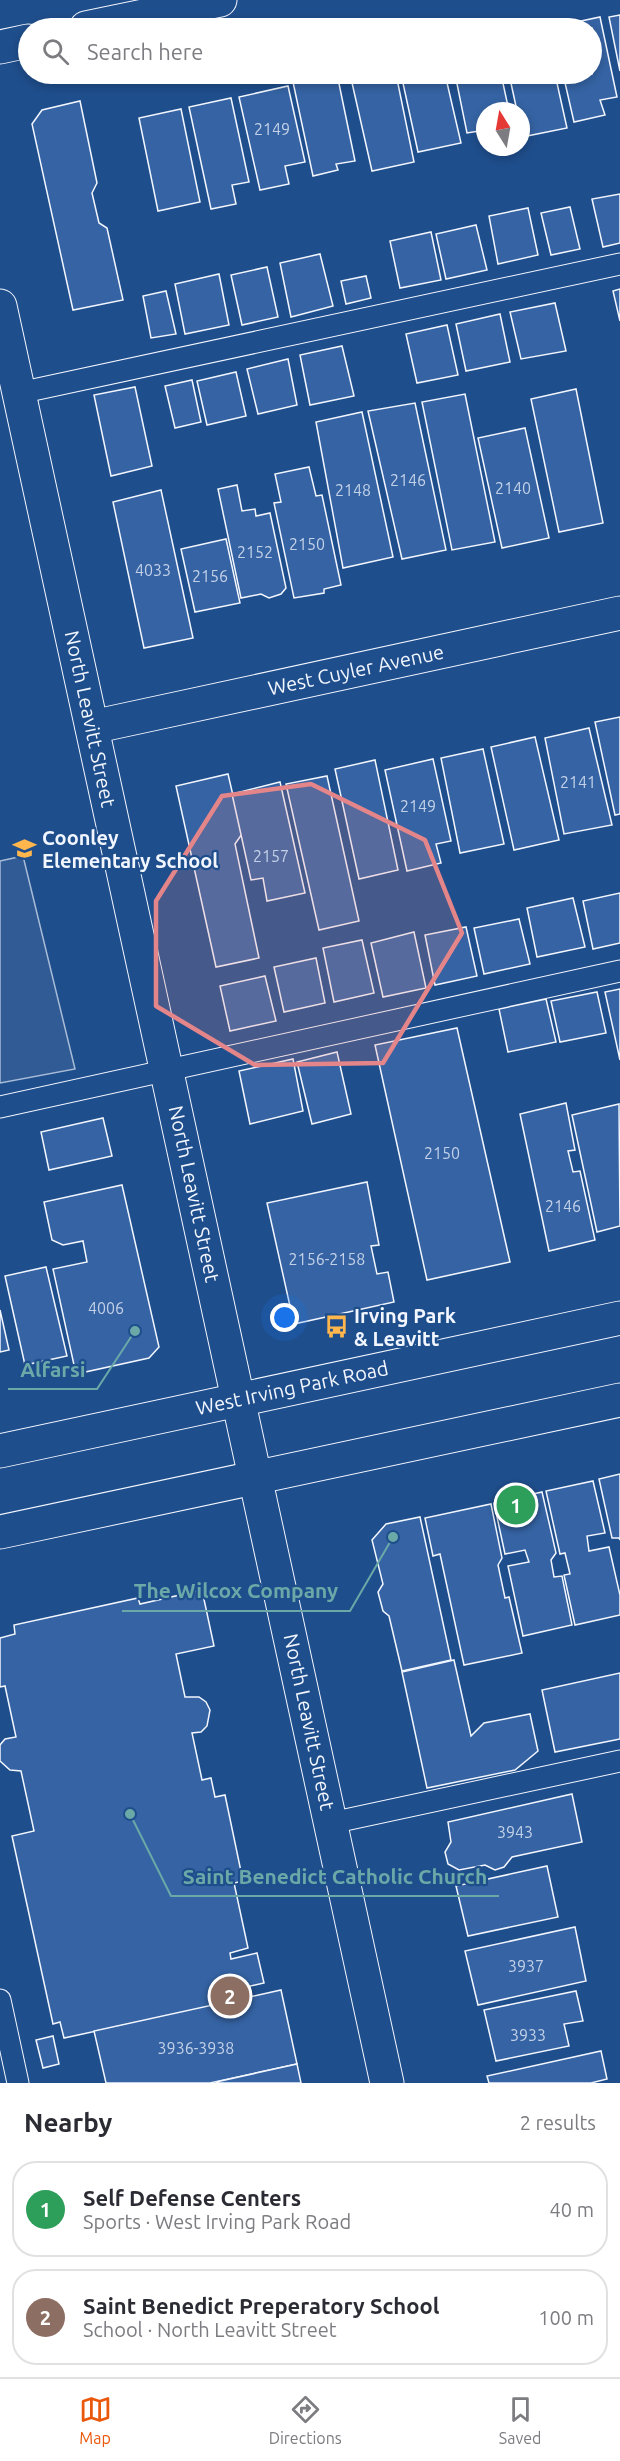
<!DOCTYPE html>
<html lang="en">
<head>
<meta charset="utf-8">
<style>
  body { margin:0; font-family:Ubuntu,sans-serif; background:#f2f2f3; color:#2b2b33 }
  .compass { position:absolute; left:476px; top:102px; width:54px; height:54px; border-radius:50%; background:#fff; box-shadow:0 3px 9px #0003; rotate:349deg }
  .you { position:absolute; left:285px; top:1318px; width:21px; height:21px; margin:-15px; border:4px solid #fff; border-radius:50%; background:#1a73e8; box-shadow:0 0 0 9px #1a73e833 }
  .badge { display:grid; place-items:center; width:39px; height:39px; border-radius:50%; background:#ea580c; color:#fff; font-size:20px; font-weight:700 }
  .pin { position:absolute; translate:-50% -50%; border:3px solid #fff; box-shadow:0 2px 6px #0006 }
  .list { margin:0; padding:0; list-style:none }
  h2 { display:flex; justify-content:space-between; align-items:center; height:78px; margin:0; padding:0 24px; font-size:26px }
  h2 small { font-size:20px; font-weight:400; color:#7c7c81 }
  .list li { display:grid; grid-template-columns:39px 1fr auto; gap:18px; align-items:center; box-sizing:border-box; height:96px; margin:0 12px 12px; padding:0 12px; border:2px solid #e1e1e2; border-radius:24px }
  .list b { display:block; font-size:22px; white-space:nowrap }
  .list p { margin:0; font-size:20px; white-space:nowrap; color:#7c7c81 }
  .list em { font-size:20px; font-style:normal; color:#7c7c81 }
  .icon { flex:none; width:33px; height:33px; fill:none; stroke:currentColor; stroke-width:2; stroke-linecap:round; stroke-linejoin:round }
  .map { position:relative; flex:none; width:620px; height:2083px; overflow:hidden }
  .search { position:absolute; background:#fff; box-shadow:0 3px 9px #0003; left:18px; right:18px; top:18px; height:66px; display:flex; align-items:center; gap:15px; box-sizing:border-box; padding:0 21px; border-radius:33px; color:#7c7c81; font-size:22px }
  .sheet { height:294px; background:#fff }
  nav { display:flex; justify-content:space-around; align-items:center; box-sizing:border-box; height:84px; border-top:2px solid #e1e1e2; background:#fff; font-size:16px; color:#7c7c81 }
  nav a { display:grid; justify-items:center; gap:3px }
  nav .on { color:#ea580c }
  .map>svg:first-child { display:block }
  .built { fill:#305b95; stroke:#a8bbd7; stroke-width:1.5 }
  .building { fill:#3563a3; stroke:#f2f6ff; stroke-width:1.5 }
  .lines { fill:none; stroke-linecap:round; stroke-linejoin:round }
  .lane-casing { stroke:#f2f6ff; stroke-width:23 }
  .street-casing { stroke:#f2f6ff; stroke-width:35 }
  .primary-casing { stroke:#f2f6ff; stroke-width:35 }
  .lane { stroke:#1f4e8c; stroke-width:21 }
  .street { stroke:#1f4e8c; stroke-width:33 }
  .primary { stroke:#1f4e8c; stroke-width:33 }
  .marked { fill:#e38589; fill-opacity:0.2; stroke:#e38589; stroke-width:4.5; stroke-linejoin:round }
  .labels { text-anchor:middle; stroke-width:4.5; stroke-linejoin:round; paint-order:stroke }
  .number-label { font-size:16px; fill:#c3d1e8 }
  .street-label { font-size:20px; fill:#f2f6ff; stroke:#1f4e8c }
  .poi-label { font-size:20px; font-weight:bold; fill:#f2f6ff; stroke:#1f4e8c; text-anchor:start }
  .leader { fill:none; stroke:#6aa9a8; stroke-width:2 }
  .callout-dot { fill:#6aa9a8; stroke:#1f4e8c; stroke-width:2 }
  .callout-label { font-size:21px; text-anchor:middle; font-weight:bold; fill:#6aa9a8; stroke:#1f4e8c; stroke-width:4.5; stroke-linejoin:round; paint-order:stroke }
</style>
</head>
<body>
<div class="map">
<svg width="620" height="2083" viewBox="0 0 620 2083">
  <rect width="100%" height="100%" fill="#1f4e8c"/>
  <path class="built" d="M23,856L75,1069L0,1083V861Z"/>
  <g class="building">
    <path d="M620,15V71L609,17Z"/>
    <path d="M600,17L617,97L600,100L605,115L574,122L563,74H592V28L553,27Z"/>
    <path d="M337,74L355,161L336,164L338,170L313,176L293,82Z"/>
    <path d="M350,74H396L414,162L372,171Z"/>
    <path d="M401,74H445L461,143L418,152Z"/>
    <path d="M455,74H501L509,111H485V130L467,133Z"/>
    <path d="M509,74H555L567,128L522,137L521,111H517Z"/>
    <path d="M288,86L305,162L285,166L289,184L260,190L239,97Z"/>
    <path d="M231,98L249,182L232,185L236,204L211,209L189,107Z"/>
    <path d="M80,101L97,183L92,193L99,223L107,228L123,300L73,310L32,124L42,110Z"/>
    <path d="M181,109L200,202L158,211L139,118Z"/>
    <path d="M620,194V243L603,247L592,199Z"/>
    <path d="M570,207L580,249L551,255L541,213Z"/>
    <path d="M528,208L538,255L498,264L489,216Z"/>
    <path d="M476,225L487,270L446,279L436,234Z"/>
    <path d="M431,232L441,280L400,288L390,241Z"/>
    <path d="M320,254L333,306L291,317L280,263Z"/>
    <path d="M267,267L278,317L242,325L231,275Z"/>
    <path d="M219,274L229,325L185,334L175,284Z"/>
    <path d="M366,276L371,298L346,304L341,281Z"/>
    <path d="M620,289V321L613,291Z"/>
    <path d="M166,291L176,334L151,338L143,296Z"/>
    <path d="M555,303L566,351L521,359L510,312Z"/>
    <path d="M500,314L510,362L466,371L456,324Z"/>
    <path d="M447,325L458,375L417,383L406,334Z"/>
    <path d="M342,346L354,396L310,405L300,355Z"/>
    <path d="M288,359L297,405L258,414L247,369Z"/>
    <path d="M236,372L246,416L207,425L197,381Z"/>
    <path d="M192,380L201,422L175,428L165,386Z"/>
    <path d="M135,387L152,466L111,476L94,395Z"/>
    <path d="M576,389L603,523L559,532L531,399Z"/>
    <path d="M465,394L495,542L452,550L422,402Z"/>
    <path d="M415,403L446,550L402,559L368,411Z"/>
    <path d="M362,412L393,557L343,568L316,422Z"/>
    <path d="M525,428L549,538L502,548L478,438Z"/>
    <path d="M309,467L316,496L322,495L341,585L324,589V593L294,598L274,503L281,502L275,474Z"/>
    <path d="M237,485L242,511L255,509L256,516L270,513L286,588L281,594L269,598L261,594L241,598L218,489Z"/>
    <path d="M161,490L193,638L144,648L113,502Z"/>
    <path d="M226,539L240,603L195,612L181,549Z"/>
    <path d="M620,717V814L615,815L595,722Z"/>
    <path d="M589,728L612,825L564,834L545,738Z"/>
    <path d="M535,737L559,840L514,850L491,747Z"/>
    <path d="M483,749L504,844L460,853L441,758Z"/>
    <path d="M433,759L451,841L436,844L441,863L407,871L385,770Z"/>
    <path d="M375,760L398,870L359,879L335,769Z"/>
    <path d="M228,774L242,834L235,844L259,958L216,967L176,786Z"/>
    <path d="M327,776L359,921L319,930L286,784Z"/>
    <path d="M280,782L305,893L267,901L263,878L251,880L232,794Z"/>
    <path d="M620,893V943L593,949L583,901Z"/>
    <path d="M573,898L585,947L537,957L527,908Z"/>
    <path d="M519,919L530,964L484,974L474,928Z"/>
    <path d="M466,927L477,976L435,985L425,935Z"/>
    <path d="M414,932L426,988L383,997L371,943Z"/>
    <path d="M362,940L374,993L334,1002L323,948Z"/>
    <path d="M316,958L325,1003L284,1012L274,967Z"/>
    <path d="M265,976L276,1021L230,1031L220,986Z"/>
    <path d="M620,989V1060L605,992Z"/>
    <path d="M597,992L606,1033L560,1042L551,1001Z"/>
    <path d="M546,999L556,1042L508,1052L499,1009Z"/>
    <path d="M457,1028L510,1262L427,1280L375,1045Z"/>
    <path d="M337,1052L351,1114L312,1124L297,1062Z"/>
    <path d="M293,1059L303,1111L250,1124L239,1071Z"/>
    <path d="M566,1103L575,1150L568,1151L573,1172L580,1171L595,1240L549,1251L520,1114Z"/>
    <path d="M619,1104L620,1226L597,1232L572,1115Z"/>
    <path d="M103,1118L112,1156L49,1170L41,1132Z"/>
    <path d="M367,1182L379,1245L371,1246L377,1274L388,1272L394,1302L294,1324L267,1203Z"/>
    <path d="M122,1185L159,1347L149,1358L76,1374L53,1269L87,1262L83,1241L63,1245L52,1240L44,1202Z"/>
    <path d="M46,1267L67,1356L25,1365L5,1276Z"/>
    <path d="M0,1310L9,1350L0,1352Z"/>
    <path d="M620,1474V1540L619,1538H612L599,1479Z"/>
    <path d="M593,1481L605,1533L587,1536L589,1551L609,1547L620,1595V1615L575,1625L564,1575L570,1574L565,1553L560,1554L546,1491Z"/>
    <path d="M542,1492L556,1553L551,1560L554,1577L562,1576L572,1625L523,1636L508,1566L529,1562L525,1550L505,1554L494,1503Z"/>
    <path d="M491,1504L502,1558L498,1565L505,1598L509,1597L522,1653L464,1665L440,1554L433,1556L425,1518Z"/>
    <path d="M420,1517L451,1660L402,1671L389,1616L383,1611L378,1592L383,1584L372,1540L386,1524Z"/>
    <path d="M202,1590L214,1646L176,1654L185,1697H199L206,1702L210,1710L207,1726L201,1732L192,1733L202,1780L211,1778L215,1797L225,1795L243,1881L234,1883L248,1948L230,1953L231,1959L257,1953L264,1983L237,1989L240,2000L64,2038L60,2022L53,2024L12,1836L34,1831L21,1771L10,1770L0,1761V1745L5,1739L16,1737L5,1686L0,1687V1638L15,1634L14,1625L138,1598L140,1604Z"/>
    <path d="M454,1660L471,1736L484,1723L530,1714L538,1751L515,1770L427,1788L402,1672Z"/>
    <path d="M620,1673V1739L555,1752L542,1690Z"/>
    <path d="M572,1794L582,1842L512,1857L504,1867L495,1870L485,1865L459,1870L448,1864L445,1852L451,1842L448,1822Z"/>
    <path d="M547,1866L558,1917L468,1936L456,1886Z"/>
    <path d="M575,1927L586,1981L478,2005L465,1951Z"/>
    <path d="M281,1990L297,2064L210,2083H106L94,2031Z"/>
    <path d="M576,1991L583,2021L564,2024L569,2046L496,2061L484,2010Z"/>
    <path d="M53,2036L59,2064L43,2068L36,2040Z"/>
    <path d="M601,2051L607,2079L591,2083H489L487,2076Z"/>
    <path d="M297,2064L301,2083H216V2082Z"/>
  </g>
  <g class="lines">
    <defs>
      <g id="lane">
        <path d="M19,393L620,264"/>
        <path d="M0,1107L620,971"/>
        <path d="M331,1823L620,1761"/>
        <path d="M0,2000L18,2083"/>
      </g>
      <g id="street">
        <path d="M86,28L220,0"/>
        <path d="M0,47L28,41"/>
        <path d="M0,306L387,2083"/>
        <path d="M92,727L620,613"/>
      </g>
      <g id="primary">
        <path d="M0,1451L620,1318"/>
        <path d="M0,1532L620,1400"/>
      </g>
    </defs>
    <use href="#lane" class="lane-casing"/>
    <use href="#street" class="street-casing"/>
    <use href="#primary" class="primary-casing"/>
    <use href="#lane" class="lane"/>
    <use href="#street" class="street"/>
    <use href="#primary" class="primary"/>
  </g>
  <path class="marked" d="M311,784L425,840L462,933L383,1063L255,1065L156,1006V901L222,796Z"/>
  <defs>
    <symbol id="school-bare" viewBox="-9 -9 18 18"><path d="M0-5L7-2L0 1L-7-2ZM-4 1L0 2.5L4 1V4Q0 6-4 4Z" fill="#ffb74d" stroke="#1f4e8c" stroke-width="2.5" paint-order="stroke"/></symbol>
    <symbol id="bus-bare" viewBox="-9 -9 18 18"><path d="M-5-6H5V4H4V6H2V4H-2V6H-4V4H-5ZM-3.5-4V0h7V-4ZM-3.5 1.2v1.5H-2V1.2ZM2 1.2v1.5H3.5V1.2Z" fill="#ffb74d" stroke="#1f4e8c" stroke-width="2.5" paint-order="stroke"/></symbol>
  </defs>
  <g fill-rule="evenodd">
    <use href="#school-bare" x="8" y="832" width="33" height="33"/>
    <use href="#bus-bare" x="320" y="1310" width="33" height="33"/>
  </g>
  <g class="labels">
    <g class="number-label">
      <text x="272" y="135">2149</text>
      <text x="408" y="486">2146</text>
      <text x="513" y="494">2140</text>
      <text x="353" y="496">2148</text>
      <text x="307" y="550">2150</text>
      <text x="255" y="558">2152</text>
      <text x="153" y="576">4033</text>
      <text x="210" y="582">2156</text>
      <text x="578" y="788">2141</text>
      <text x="418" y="812">2149</text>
      <text x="271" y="862">2157</text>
      <text x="442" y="1159">2150</text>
      <text x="563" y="1212">2146</text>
      <text x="327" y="1265">2156-2158</text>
      <text x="106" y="1314">4006</text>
      <text x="515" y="1838">3943</text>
      <text x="526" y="1972">3937</text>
      <text x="528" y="2041">3933</text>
      <text x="196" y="2054">3936-3938</text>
    </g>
    <g class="street-label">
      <text transform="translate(356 670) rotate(-12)" y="7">West Cuyler Avenue</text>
      <text transform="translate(90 719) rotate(78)" y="7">North Leavitt Street</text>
      <text transform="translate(194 1194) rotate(78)" y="7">North Leavitt Street</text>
      <text transform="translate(292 1388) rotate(-12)" y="7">West Irving Park Road</text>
      <text transform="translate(309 1722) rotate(78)" y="7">North Leavitt Street</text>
    </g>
    <g class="poi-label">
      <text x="42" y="845">Coonley<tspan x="42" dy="23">Elementary School</tspan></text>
      <text x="354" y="1323">Irving Park<tspan x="354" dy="23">&amp; Leavitt</tspan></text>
    </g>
  </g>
  <path class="leader" d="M135 1331L97 1389H8M393 1537L350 1611H122M130 1814L171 1896H499"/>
  <g class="callout-dot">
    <circle cx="135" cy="1331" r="6"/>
    <circle cx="393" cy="1537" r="6"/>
    <circle cx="130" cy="1814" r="6"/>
  </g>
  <g class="callout-label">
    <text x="53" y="1377">Alfarsi</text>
    <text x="236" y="1598">The Wilcox Company</text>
    <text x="335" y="1884">Saint Benedict Catholic Church</text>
  </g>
</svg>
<svg class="compass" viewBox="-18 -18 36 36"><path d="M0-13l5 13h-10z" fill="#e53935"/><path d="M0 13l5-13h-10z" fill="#7c7c81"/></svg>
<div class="you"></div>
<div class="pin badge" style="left:516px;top:1505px;background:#2e9e5b">1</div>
<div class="pin badge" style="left:230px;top:1996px;background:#8d6e63">2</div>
<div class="search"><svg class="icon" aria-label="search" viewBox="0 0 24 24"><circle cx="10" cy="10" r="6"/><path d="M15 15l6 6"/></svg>Search here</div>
</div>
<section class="sheet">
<h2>Nearby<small>2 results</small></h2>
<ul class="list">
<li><span class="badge" style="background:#2e9e5b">1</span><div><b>Self Defense Centers</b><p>Sports · West Irving Park Road</p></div><em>40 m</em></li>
<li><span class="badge" style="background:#8d6e63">2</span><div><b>Saint Benedict Preperatory School</b><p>School · North Leavitt Street</p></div><em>100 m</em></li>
</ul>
</section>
<nav>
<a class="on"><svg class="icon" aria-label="map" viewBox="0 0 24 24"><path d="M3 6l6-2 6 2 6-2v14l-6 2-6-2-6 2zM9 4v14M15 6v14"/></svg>Map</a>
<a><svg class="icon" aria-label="directions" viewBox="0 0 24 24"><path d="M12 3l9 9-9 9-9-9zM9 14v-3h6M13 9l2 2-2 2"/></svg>Directions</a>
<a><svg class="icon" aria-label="saved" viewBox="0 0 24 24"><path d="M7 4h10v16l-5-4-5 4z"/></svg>Saved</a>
</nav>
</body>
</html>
